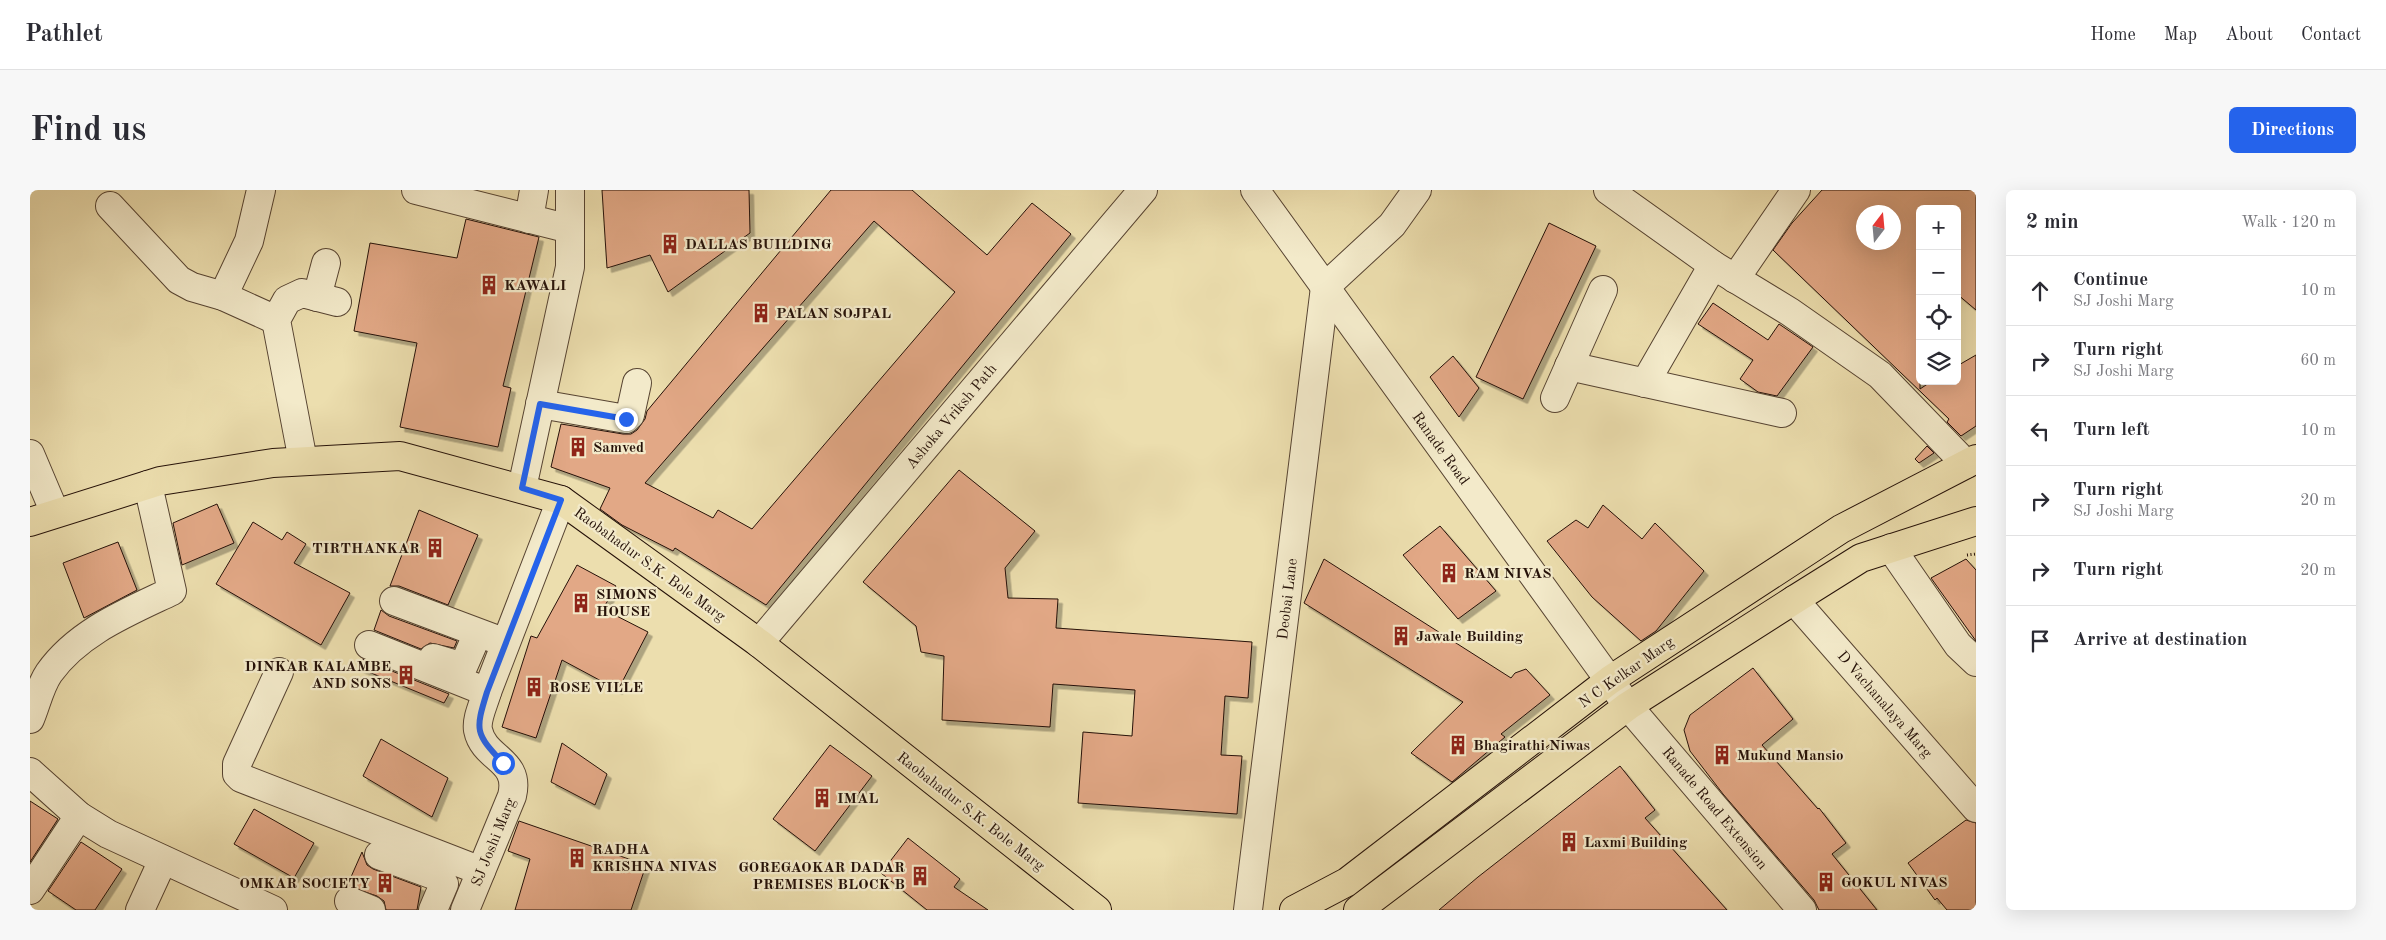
<!DOCTYPE html>
<html lang="en">
<head>
<meta charset="utf-8">
<style>
  body { margin:0; font-family:"Old Standard TT",serif; background:#f7f7f7; color:#2b2b33 }
  .controls { position:absolute; right:15px; top:15px; display:grid; overflow:hidden; border-radius:8px; box-shadow:0 5px 20px #0002 }
  .controls button { width:45px; height:45px; display:grid; place-items:center; padding:0; border:0; border-bottom:1px solid #e1e1e2; background:#fff; color:#2b2b33; font:25px sans-serif }
  .compass { position:absolute; left:1826px; top:15px; width:45px; height:45px; border-radius:50%; background:#fff; box-shadow:0 5px 20px #0002; rotate:16deg }
  .stop { position:absolute; width:15px; height:15px; margin:-11px; border:4px solid #2563eb; border-radius:50%; background:#fff }
  .stop.end { background:#2563eb; border-color:#fff; box-shadow:0 1px 5px #0008 }
  .list { margin:0; padding:0; list-style:none }
  h2 { display:flex; justify-content:space-between; align-items:center; height:65px; margin:0; padding:0 20px; font-size:21px }
  h2 small { font-size:16px; font-weight:400; color:#7c7c81 }
  .list li { display:grid; grid-template-columns:32px 1fr auto; gap:15px; align-items:center; box-sizing:border-box; height:70px; padding:0 20px; border-top:1px solid #e1e1e2 }
  .list b { display:block; font-size:19px; white-space:nowrap }
  .list p { margin:0; font-size:16px; white-space:nowrap; color:#7c7c81 }
  .list em { font-size:16px; font-style:normal; color:#7c7c81 }
  .icon { flex:none; width:28px; height:28px; fill:none; stroke:currentColor; stroke-width:2; stroke-linecap:round; stroke-linejoin:round }
  .map { position:relative; flex:none; width:1946px; height:720px; overflow:hidden; border-radius:8px }
  header { display:flex; align-items:center; gap:30px; box-sizing:border-box; height:70px; padding:0 25px; background:#fff; border-bottom:1px solid #e1e1e2 }
  header strong { font-size:24px }
  nav { display:flex; gap:28px; margin-inline-start:auto; font-size:18px }
  .intro { display:flex; align-items:center; justify-content:space-between; box-sizing:border-box; height:120px; padding:0 30px }
  h1 { margin:0; font-size:35px }
  .button { padding:12px 22px; border-radius:8px; background:#2563eb; color:#fff; font-size:18px; font-weight:700 }
  main { display:flex; gap:30px; padding:0 30px }
  aside { flex:1; background:#fff; border-radius:8px; box-shadow:0 5px 20px #0002 }
  .map>svg:first-child { display:block }
  .building { fill:#e2a886; stroke:#251108; fill-rule:evenodd; filter:url(#shadow) }
  .lines { fill:none; stroke-linecap:round; stroke-linejoin:round }
  .minor-casing { stroke:#574432; stroke-width:30 }
  .major-casing { stroke:#251108; stroke-width:30 }
  .path { stroke:#251108; stroke-width:3; stroke-dasharray:1 2.5; stroke-linecap:butt }
  .minor { stroke:#f3eaca; stroke-width:28 }
  .major { stroke:#ecdeae; stroke-width:28 }
  .route { stroke:#2563eb; stroke-width:6 }
  .labels { text-anchor:middle; stroke-width:4.5; stroke-linejoin:round; paint-order:stroke }
  .poi-label { font-size:15px; font-weight:bold; fill:#251108; stroke:#f3eaca; text-anchor:start }
  .street-label { font-size:15px; fill:#251108; stroke:#f3eaca }
</style>
</head>
<body>
<header>
<strong>Pathlet</strong>
<nav><a>Home</a><a>Map</a><a>About</a><a>Contact</a></nav>
</header>
<div class="intro"><h1>Find us</h1><a class="button">Directions</a></div>
<main>
<div class="map">
<svg width="1946" height="720" viewBox="0 0 1946 720">
  <defs>
    <filter id="shadow"><feDropShadow dx="4.5" dy="4.5" stdDeviation="0" flood-color="#0004"/></filter>
  </defs>
  <rect width="100%" height="100%" fill="#ecdeae"/>
  <filter id="stains"><feTurbulence type="fractalNoise" baseFrequency=".004" numOctaves="4"/><feColorMatrix values="0 0 0 0 .2 0 0 0 0 .09 0 0 0 0 .02 0 0 0 .5 -.17"/></filter>
  <radialGradient id="worn" r=".72"><stop offset=".6" stop-color="#630" stop-opacity="0"/><stop offset="1" stop-color="#630" stop-opacity=".3"/></radialGradient>
  <g class="building">
    <path d="M572,0H719L720,43L638,102L620,65L577,78Z"/>
    <path d="M801,0H882L957,65L1002,13L1041,44L736,415L645,358L643,361L592,335L570,319L580,298L521,277L531,234L593,244H601L607,240L615,229L617,221ZM844,31L925,102L722,339L688,320L683,328L615,293Z"/>
    <path d="M1792,0H1946V120L1927,104V19H1890V199L1902,191H1927V176L1946,165V236L1931,246L1917,232L1919,229L1743,60L1762,33ZM1834,22H1864V52H1834Z"/>
    <path d="M436,29L509,47L473,196L481,198L468,257L370,237L387,153L324,141L340,53L427,68Z"/>
    <path d="M1519,33L1566,56L1493,209L1446,187Z"/>
    <path d="M1683,113L1738,150L1749,134L1783,157L1747,206L1728,202L1710,189L1723,170L1668,134Z"/>
    <path d="M1423,166L1449,198L1429,227L1400,187Z"/>
    <path d="M1897,256L1904,263L1889,273L1885,269Z"/>
    <path d="M929,280L1005,341L975,378L978,408L1028,409L1026,438L1222,452L1218,508L1195,506L1191,565L1212,566L1207,624L1048,613L1053,542L1102,546L1105,500L1023,494L1020,537L912,530L914,466L891,462L886,436L833,392Z"/>
    <path d="M187,314L204,353L152,375L143,333Z"/>
    <path d="M1573,315L1612,349L1625,333L1674,381L1626,441L1611,451L1562,407L1517,351L1546,330L1558,338Z"/>
    <path d="M389,320L448,345L418,415L369,396H360Z"/>
    <path d="M223,332L252,350L257,342L276,354L264,373L320,403L291,455L186,394Z"/>
    <path d="M1410,336L1466,401L1428,429L1373,365Z"/>
    <path d="M88,352L107,400L54,428L33,373Z"/>
    <path d="M1294,369L1481,488L1485,483L1496,479L1520,505L1471,544L1475,547L1422,592L1381,563L1433,512L1274,413Z"/>
    <path d="M1936,369L1946,380V451L1901,388Z"/>
    <path d="M547,375L586,396L573,419L618,442L588,500L532,470L506,548L472,537L501,446L507,448Z"/>
    <path d="M351,420L359,426L427,451L424,458L400,453L391,459L344,440Z"/>
    <path d="M332,469L419,504L414,513L329,478Z"/>
    <path d="M1723,478L1763,529L1732,555L1788,619L1789,618L1816,653L1802,664L1847,720H1789L1784,710L1693,604L1660,561L1654,540L1660,525Z"/>
    <path d="M351,549L418,588L402,627L333,586Z"/>
    <path d="M532,553L577,584L565,615L521,592Z"/>
    <path d="M800,555L842,586L785,661L743,629Z"/>
    <path d="M1590,576L1625,620L1615,628L1697,720H1409L1448,687Z"/>
    <path d="M0,611L28,629L0,672Z"/>
    <path d="M224,619L284,653L264,688L204,654Z"/>
    <path d="M1936,630L1946,633V720H1917L1907,708L1905,710L1878,673Z"/>
    <path d="M489,631L616,675L601,720H485L500,669L478,661Z"/>
    <path d="M878,648L930,689L924,697L958,720H897L851,683Z"/>
    <path d="M51,652L92,679L65,720H46L18,701Z"/>
    <path d="M332,662L337,675L343,679L391,697L387,720H356L354,711L347,706L317,696Z"/>
  </g>
  <g class="lines">
    <defs>
      <g id="minor">
        <path d="M386,0L540,39"/>
        <path d="M1225,0L1598,516L1772,720"/>
        <path d="M1578,0L1683,75L1760,122L1850,185L1936,274"/>
        <path d="M80,16L149,90L162,97L193,106L246,130"/>
        <path d="M499,29L504,0"/>
        <path d="M1705,89L1766,0"/>
        <path d="M193,106L219,51L231,0"/>
        <path d="M287,107L296,73"/>
        <path d="M1539,176L1752,223"/>
        <path d="M1615,193L1683,75"/>
        <path d="M1525,208L1573,100"/>
        <path d="M510,214L596,229L600,225L607,193"/>
        <path d="M0,264L25,323"/>
        <path d="M273,271L246,130L257,110L272,103L307,112"/>
        <path d="M492,298L540,77V0"/>
        <path d="M1861,358L1928,455L1946,472"/>
        <path d="M1764,410L1946,618"/>
        <path d="M364,411L468,450"/>
        <path d="M729,453L1113,0"/>
        <path d="M339,455L457,502"/>
        <path d="M403,468L433,477L443,454"/>
        <path d="M249,482L207,574V584L211,588L451,681"/>
        <path d="M0,529C6,515 10,496 19,483C48,442 98,422 142,401L118,295"/>
        <path d="M0,582L49,626L78,644L243,720"/>
        <path d="M349,665L409,687"/>
        <path d="M0,700L49,626"/>
        <path d="M319,711L341,720"/>
        <path d="M110,720L133,670"/>
        <path d="M403,720L414,694L409,687L414,674"/>
        <path d="M435,720L482,606C491,569 454,570 448,540C446,529 454,513 457,502L531,310"/>
        <path d="M1218,720L1295,97L1362,35L1387,0"/>
      </g>
      <g id="major">
        <path d="M0,332L130,291L243,273L370,266L531,310L729,453L1067,720"/>
        <path d="M1264,720L1317,692L1580,490L1811,339L1946,269"/>
        <path d="M1328,720L1598,516L1764,410L1831,368L1946,331"/>
      </g>
    </defs>
    <use href="#minor" class="minor-casing"/>
    <use href="#major" class="major-casing"/>
    <path class="path" d="M1937,365L1946,364"/>
    <use href="#minor" class="minor"/>
    <use href="#major" class="major"/>
  </g>
  <g class="lines">
    <path class="route" d="M473,573C445,543 445,541 457,502L531,310L492,298L510,214L596,229"/>
  </g>
  <defs>
    <symbol id="building-bare" viewBox="-9 -9 18 18"><path d="M-4-6H4V6H1V3H-1V6H-4ZM-2.5-4.3h1.7v1.8h-1.7ZM.8-4.3h1.7v1.8H.8ZM-2.5-1h1.7V.8h-1.7ZM.8-1h1.7V.8H.8Z" fill="#8f2418" stroke="#f3eaca" stroke-width="2.5" paint-order="stroke"/></symbol>
  </defs>
  <g fill-rule="evenodd">
    <use href="#building-bare" x="626" y="40" width="28" height="28"/>
    <use href="#building-bare" x="445" y="81" width="28" height="28"/>
    <use href="#building-bare" x="717" y="109" width="28" height="28"/>
    <use href="#building-bare" x="534" y="243" width="28" height="28"/>
    <use href="#building-bare" x="391" y="344" width="28" height="28"/>
    <use href="#building-bare" x="1405" y="369" width="28" height="28"/>
    <use href="#building-bare" x="537" y="399" width="28" height="28"/>
    <use href="#building-bare" x="1357" y="432" width="28" height="28"/>
    <use href="#building-bare" x="362" y="471" width="28" height="28"/>
    <use href="#building-bare" x="490" y="483" width="28" height="28"/>
    <use href="#building-bare" x="1414" y="541" width="28" height="28"/>
    <use href="#building-bare" x="1678" y="551" width="28" height="28"/>
    <use href="#building-bare" x="778" y="594" width="28" height="28"/>
    <use href="#building-bare" x="1525" y="638" width="28" height="28"/>
    <use href="#building-bare" x="533" y="654" width="28" height="28"/>
    <use href="#building-bare" x="876" y="672" width="28" height="28"/>
    <use href="#building-bare" x="1782" y="678" width="28" height="28"/>
    <use href="#building-bare" x="341" y="679" width="28" height="28"/>
  </g>
  <g class="labels">
    <g class="poi-label">
      <text x="655" y="59">DALLAS BUILDING</text>
      <text x="474" y="100">KAWALI</text>
      <text x="746" y="128">PALAN SOJPAL</text>
      <text x="563" y="262">Samved</text>
      <text x="390" y="363" text-anchor="end">TIRTHANKAR</text>
      <text x="1434" y="388">RAM NIVAS</text>
      <text x="566" y="409">SIMONS<tspan x="566" dy="17">HOUSE</tspan></text>
      <text x="1386" y="451">Jawale Building</text>
      <text x="361" y="481" text-anchor="end">DINKAR KALAMBE<tspan x="361" dy="17">AND SONS</tspan></text>
      <text x="519" y="502">ROSE VILLE</text>
      <text x="1443" y="560">Bhagirathi Niwas</text>
      <text x="1707" y="570">Mukund Mansio</text>
      <text x="807" y="613">IMAL</text>
      <text x="1554" y="657">Laxmi Building</text>
      <text x="562" y="664">RADHA<tspan x="562" dy="17">KRISHNA NIVAS</tspan></text>
      <text x="875" y="682" text-anchor="end">GOREGAOKAR DADAR<tspan x="875" dy="17">PREMISES BLOCK B</tspan></text>
      <text x="1811" y="697">GOKUL NIVAS</text>
      <text x="340" y="698" text-anchor="end">OMKAR SOCIETY</text>
    </g>
    <g class="street-label">
      <text transform="translate(921 226) rotate(-50)" y="5">Ashoka Vriksh Path</text>
      <text transform="translate(1411 258) rotate(54)" y="5">Ranade Road</text>
      <text transform="translate(620 374) rotate(36)" y="5">Raobahadur S.K. Bole Marg</text>
      <text transform="translate(1257 409) rotate(-83)" y="5">Deobai Lane</text>
      <text transform="translate(1596 482) rotate(-35)" y="5">N C Kelkar Marg</text>
      <text transform="translate(1855 514) rotate(49)" y="5">D Vachanalaya Marg</text>
      <text transform="translate(1685 618) rotate(50)" y="5">Ranade Road Extension</text>
      <text transform="translate(941 621) rotate(38)" y="5">Raobahadur S.K. Bole Marg</text>
      <text transform="translate(463 652) rotate(-68)" y="5">SJ Joshi Marg</text>
    </g>
  </g>
  <rect width="100%" height="100%" filter="url(#stains)"/>
  <rect width="100%" height="100%" fill="url(#worn)"/>
</svg>
<div class="controls">
<button>+</button>
<button>−</button>
<button><svg class="icon" aria-label="locate" viewBox="0 0 24 24"><circle cx="12" cy="12" r="6"/><path d="M12 2v4M12 18v4M2 12h4M18 12h4"/></svg></button>
<button><svg class="icon" aria-label="layers" viewBox="0 0 24 24"><path d="M12 4l9 5-9 5-9-5zM3 14l9 5 9-5"/></svg></button>
</div>
<svg class="compass" viewBox="-18 -18 36 36"><path d="M0-13l5 13h-10z" fill="#e53935"/><path d="M0 13l5-13h-10z" fill="#7c7c81"/></svg>
<div class="stop" style="left:473px;top:573px"></div>
<div class="stop end" style="left:596px;top:229px"></div>
</div>
<aside>
<h2>2 min<small>Walk · 120 m</small></h2>
<ul class="list">
<li><svg class="icon" aria-label="ahead" viewBox="0 0 24 24"><path d="M12 20V5M6 11l6-6 6 6"/></svg><div><b>Continue</b><p>SJ Joshi Marg</p></div><em>10 m</em></li>
<li><svg class="icon" aria-label="right" viewBox="0 0 24 24"><path d="M7 20v-9h11M14 6l5 5-5 5"/></svg><div><b>Turn right</b><p>SJ Joshi Marg</p></div><em>60 m</em></li>
<li><svg class="icon" aria-label="left" viewBox="0 0 24 24"><path d="M17 20v-9H6M10 6l-5 5 5 5"/></svg><div><b>Turn left</b></div><em>10 m</em></li>
<li><svg class="icon" aria-label="right" viewBox="0 0 24 24"><path d="M7 20v-9h11M14 6l5 5-5 5"/></svg><div><b>Turn right</b><p>SJ Joshi Marg</p></div><em>20 m</em></li>
<li><svg class="icon" aria-label="right" viewBox="0 0 24 24"><path d="M7 20v-9h11M14 6l5 5-5 5"/></svg><div><b>Turn right</b></div><em>20 m</em></li>
<li><svg class="icon" aria-label="arrive" viewBox="0 0 24 24"><path d="M6 21V4h12l-3 4 3 4H6"/></svg><div><b>Arrive at destination</b></div></li>
</ul>
</aside>
</main>
</body>
</html>
